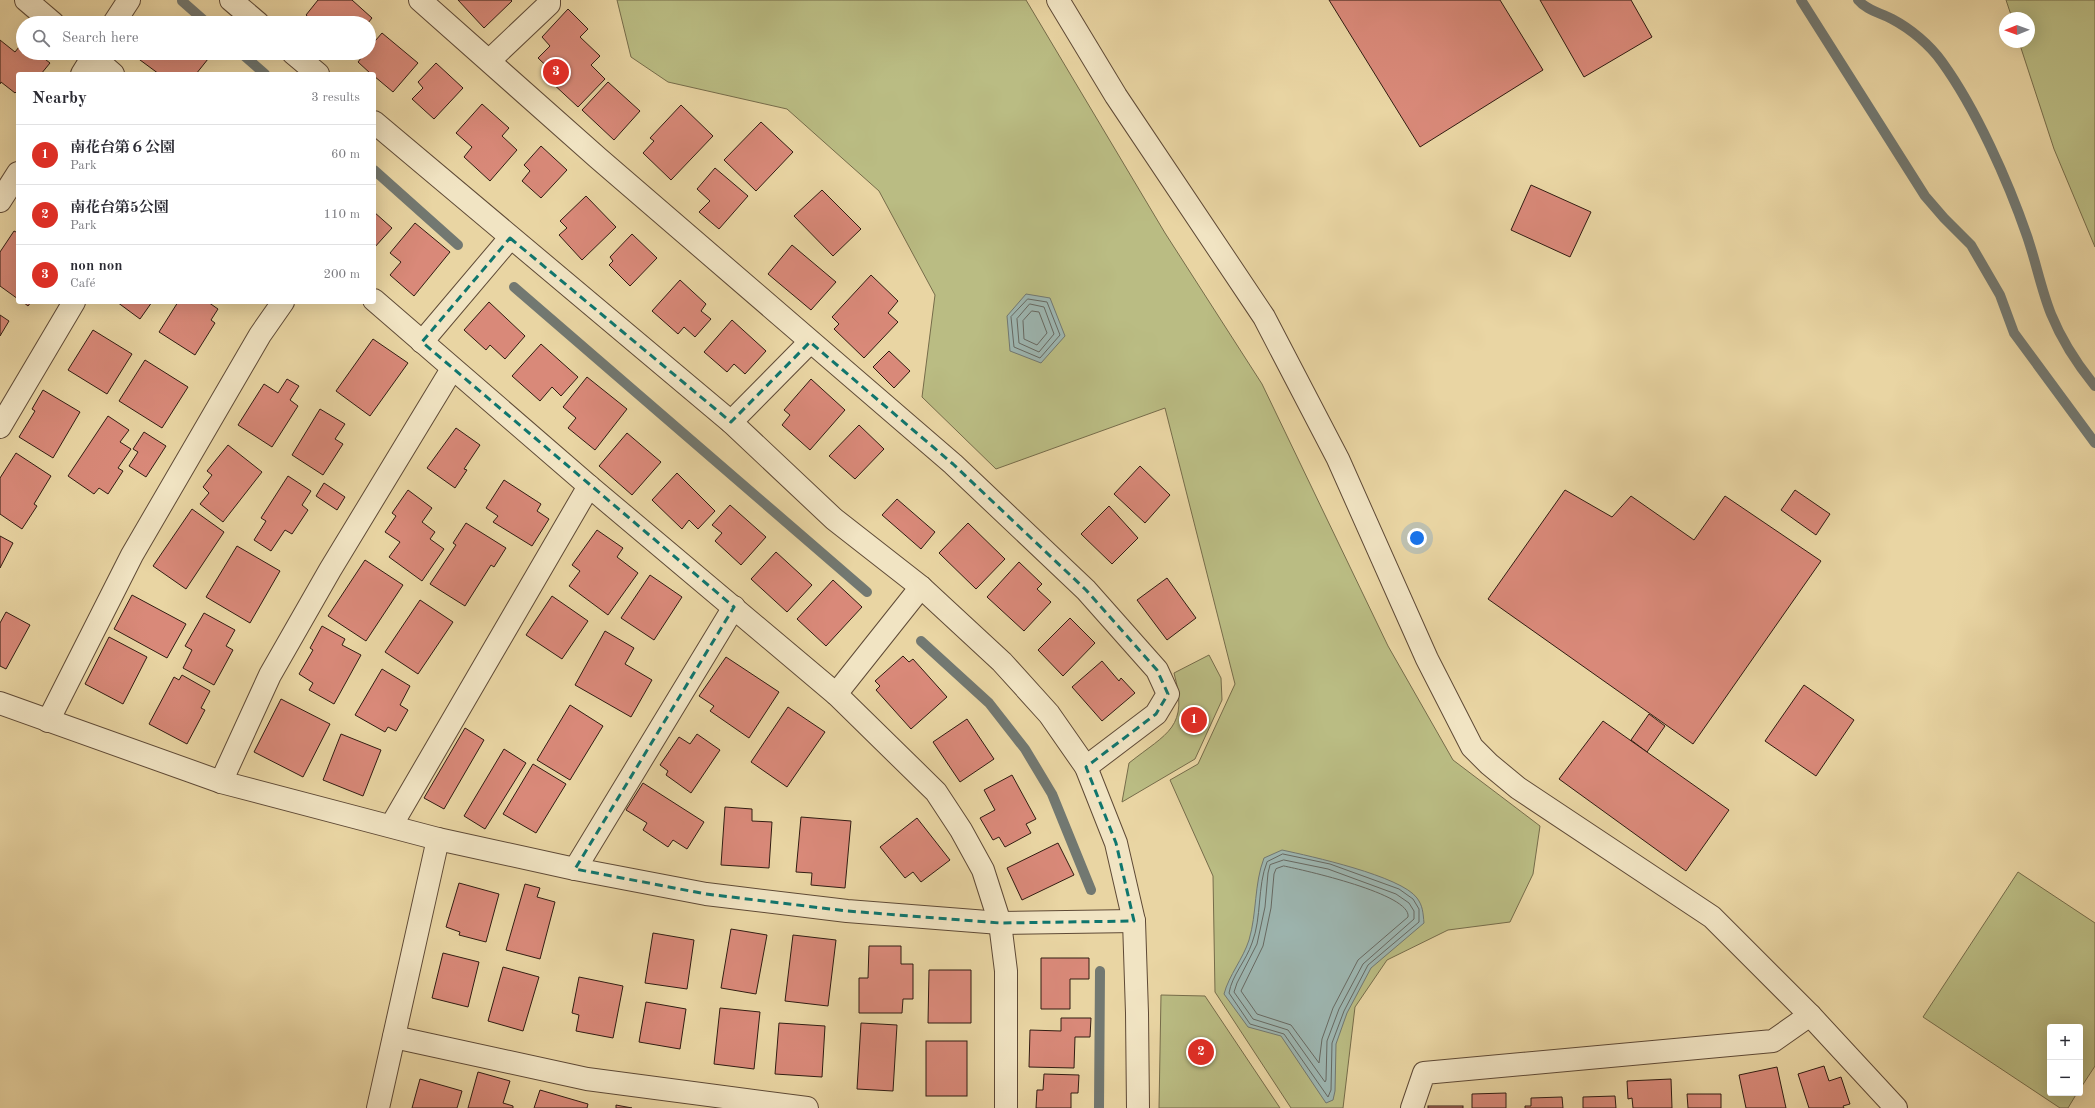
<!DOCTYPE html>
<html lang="en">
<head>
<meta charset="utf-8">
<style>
  body { margin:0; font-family:"Old Standard TT","Noto Serif JP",serif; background:#f2f2f3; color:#2b2b33 }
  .controls { position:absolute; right:12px; bottom:12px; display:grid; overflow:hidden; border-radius:4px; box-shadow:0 4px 16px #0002 }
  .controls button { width:36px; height:36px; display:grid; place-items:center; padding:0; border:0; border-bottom:1px solid #e1e1e2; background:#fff; color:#2b2b33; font:20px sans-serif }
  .compass { position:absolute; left:1999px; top:12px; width:36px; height:36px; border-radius:50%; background:#fff; box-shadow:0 4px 16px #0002; rotate:269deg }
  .you { position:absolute; left:1417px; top:538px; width:14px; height:14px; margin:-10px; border:3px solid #fff; border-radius:50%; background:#1a73e8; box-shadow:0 0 0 6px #1a73e833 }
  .badge { display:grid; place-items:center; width:26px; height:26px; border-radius:50%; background:#d93025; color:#fff; font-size:13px; font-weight:700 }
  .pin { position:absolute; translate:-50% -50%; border:2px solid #fff; box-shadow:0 1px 4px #0006 }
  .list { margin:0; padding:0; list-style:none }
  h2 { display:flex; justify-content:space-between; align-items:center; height:52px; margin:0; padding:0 16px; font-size:17px }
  h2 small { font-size:13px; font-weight:400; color:#7c7c81 }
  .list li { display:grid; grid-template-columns:26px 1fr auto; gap:12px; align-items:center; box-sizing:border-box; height:60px; padding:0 16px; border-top:1px solid #e1e1e2 }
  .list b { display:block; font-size:15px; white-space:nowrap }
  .list p { margin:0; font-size:13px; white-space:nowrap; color:#7c7c81 }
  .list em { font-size:13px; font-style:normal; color:#7c7c81 }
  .icon { flex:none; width:22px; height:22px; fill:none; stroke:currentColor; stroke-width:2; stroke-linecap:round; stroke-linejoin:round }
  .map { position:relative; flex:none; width:2095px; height:1108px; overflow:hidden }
  .search { position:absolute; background:#fff; box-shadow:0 4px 16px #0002; left:16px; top:16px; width:360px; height:44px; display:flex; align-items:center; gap:10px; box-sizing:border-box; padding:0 14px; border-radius:22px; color:#7c7c81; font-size:15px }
  .panel { position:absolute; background:#fff; box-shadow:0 4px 16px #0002; left:16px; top:72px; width:360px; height:232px; border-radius:4px }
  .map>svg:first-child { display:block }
  .green { fill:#babc83; stroke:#766c4a }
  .water { fill:#9db6b1; stroke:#727871 }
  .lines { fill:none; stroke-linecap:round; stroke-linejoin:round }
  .shore { stroke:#676962; stroke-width:1 }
  .stream { stroke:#727871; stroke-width:10 }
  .building { fill:#d98979; stroke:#311c12 }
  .minor-casing { stroke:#5f4a36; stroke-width:24 }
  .minor { stroke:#f1e4c3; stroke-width:22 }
  .marked { fill:none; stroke:#0f766e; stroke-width:3; stroke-dasharray:8 5; stroke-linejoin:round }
</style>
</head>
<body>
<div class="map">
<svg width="2095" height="1108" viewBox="0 0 2095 1108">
  <rect width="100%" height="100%" fill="#e9d5a3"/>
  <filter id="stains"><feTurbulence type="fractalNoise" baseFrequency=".005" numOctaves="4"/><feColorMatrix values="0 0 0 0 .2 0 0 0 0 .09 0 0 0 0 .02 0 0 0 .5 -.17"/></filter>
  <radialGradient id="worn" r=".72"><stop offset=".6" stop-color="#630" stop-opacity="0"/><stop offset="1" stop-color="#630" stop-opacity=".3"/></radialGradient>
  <g class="green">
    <path d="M617,0H1026L1165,233L1262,384L1388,646L1453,760L1540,826L1533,874L1510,922L1448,930L1387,960L1355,1007L1343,1108H1291L1215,992L1213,876L1170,780L1198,764L1235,684L1165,408L996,469L922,397L935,295L879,191L787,109L668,82L631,57Z"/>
    <path d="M2006,0H2095V247L2054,149L2019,42H2029V18H2012Z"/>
    <path d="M1209,655L1221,678L1222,700L1195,759L1122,802L1129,763C1168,732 1189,728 1174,673Z"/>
    <path d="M2018,872L2095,923V1066L2080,1089V1027H2050V1093H2077L2068,1108H2060L1923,1017Z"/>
    <path d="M1161,995L1205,996L1280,1108H1159Z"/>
  </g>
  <g class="water">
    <path d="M1026,294L1050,298L1065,336L1041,363L1010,351L1007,316Z"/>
    <path d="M1282,850C1310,856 1401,876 1417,898C1423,906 1423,913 1424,923L1371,968L1347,1013L1336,1044L1335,1091L1333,1100L1326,1103L1281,1036L1248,1027L1224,994C1229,975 1243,959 1249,940C1257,913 1254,884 1264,858Z"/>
  </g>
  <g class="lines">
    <g class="shore">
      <path d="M1028,299L1047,302L1060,335L1040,358L1014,347L1011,317Z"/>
      <path d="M1030,304L1044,307L1054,334L1039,352L1019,343L1017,319Z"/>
      <path d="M1032,311L1039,312L1047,333L1037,345L1024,339L1023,321Z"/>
      <path d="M1283,854L1330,864L1399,889L1413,899L1419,909V922L1368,965L1344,1011L1332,1043L1331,1090L1328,1097L1284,1034L1250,1024L1229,993C1232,975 1246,961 1252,943C1262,917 1257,887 1267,862Z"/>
      <path d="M1284,860L1328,869L1396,894L1409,903L1414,911V919L1363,964L1339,1009L1327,1041L1326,1080L1325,1082L1288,1030L1253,1019L1234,992L1237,983L1257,944L1265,907L1268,873L1270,865Z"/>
      <path d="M1284,866C1303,870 1412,894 1408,917L1358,960L1333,1008L1322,1039L1319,1063L1291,1025L1257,1014L1241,991L1263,946L1271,908L1274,874L1276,869Z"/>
    </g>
    <g class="stream">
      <path d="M1801,0L1925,196L1944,218L1971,245L2000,295L2014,333L2095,443"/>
      <path d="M1858,0C1866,10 1881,13 1892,19C1911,29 1930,45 1942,62C1976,109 2008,181 2027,236C2036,262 2041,289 2051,314C2062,341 2077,364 2095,386"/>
      <path d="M182,1L207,23"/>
      <path d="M241,53L265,74"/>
      <path d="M374,170L458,245"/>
      <path d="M514,287L867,592"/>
      <path d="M921,641L989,703L1025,749L1052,794L1091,890"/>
      <path d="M1099,1108L1100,971"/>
    </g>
  </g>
  <g class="building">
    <path d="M318,0H352L372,18L368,23H315L306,15Z"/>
    <path d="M458,0H511L512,1L484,28Z"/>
    <path d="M1329,0H1500L1543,70L1420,147Z"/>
    <path d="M1540,0H1631L1652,37L1584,77Z"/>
    <path d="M568,9L588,29L580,37L600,56L591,65L605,79L578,107L550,81L556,75L538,58L550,46L542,37Z"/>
    <path d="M382,33L418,63L393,92L374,76V74H371L358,62L365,53H369V48Z"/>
    <path d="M0,40L15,52L23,42V53H37L50,63L41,74H18V90L15,93L1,82L0,84Z"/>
    <path d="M139,53H211L212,54L196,74H159L136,57Z"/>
    <path d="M436,63L463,88L434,119L412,99L423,88L418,82Z"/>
    <path d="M608,82L640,111L614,140L582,110Z"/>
    <path d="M482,104L509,128L502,136L517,150L490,181L464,157L472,147L456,133Z"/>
    <path d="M681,105L713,136L671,180L643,153L654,141L650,138Z"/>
    <path d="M761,122L793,152L756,191L724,160Z"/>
    <path d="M541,146L567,170L541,198L522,181L530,171L524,165Z"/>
    <path d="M715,168L748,196L719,229L699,212L710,201L697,189Z"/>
    <path d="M1531,185L1591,212L1570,257L1511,230Z"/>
    <path d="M822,190L861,229L833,256L794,216Z"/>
    <path d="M586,196L616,227L582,260L559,235L567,228L560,221Z"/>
    <path d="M374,212L392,228L374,248Z"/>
    <path d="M415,223L450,252L414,296L390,275L401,262L390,253Z"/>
    <path d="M14,231L18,233V299L0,286V252Z"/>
    <path d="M632,234L657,258L630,286L609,265L613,261L610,257Z"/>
    <path d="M792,245L836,282L811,310L768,274Z"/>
    <path d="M871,275L898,301L888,313L898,322L864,358L834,329L839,324L832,317Z"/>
    <path d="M680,280L706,304L701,311L711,319L695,337L684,327L678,334L652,311Z"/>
    <path d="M23,302H31L28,306Z"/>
    <path d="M117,302H152L140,319Z"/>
    <path d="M178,302H208L218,309L211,320L215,323L195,355L159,332Z"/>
    <path d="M489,302L525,336L505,359L490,345L486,350L464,330Z"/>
    <path d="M0,315L9,321L0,336Z"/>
    <path d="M732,320L766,351L745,374L734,364L727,372L704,352Z"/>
    <path d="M93,330L132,354L107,394L68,370Z"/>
    <path d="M373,339L408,363L370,416L336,391Z"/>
    <path d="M541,344L578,377L561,396L552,387L540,401L512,376Z"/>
    <path d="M889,351L910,371L894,388L873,367Z"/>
    <path d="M145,360L188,387L162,428L119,401Z"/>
    <path d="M587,377L627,409L595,450L568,428L576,418L563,407Z"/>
    <path d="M287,379L299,386L290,400L298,406L272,447L238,425L264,384L278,393Z"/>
    <path d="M811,379L845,410L810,450L782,425L790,415L784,410Z"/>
    <path d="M43,390L80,412L53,458L19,437L35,411L32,409Z"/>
    <path d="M320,409L345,424L335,439L343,444L323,475L292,455Z"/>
    <path d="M108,416L129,430L120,442L131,449L118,468L123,471L108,494L99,488L94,494L68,476Z"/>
    <path d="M859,425L884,449L855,479L829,456Z"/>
    <path d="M456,428L480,445L464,469L467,470L455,488L427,468Z"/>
    <path d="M144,432L166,446L146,477L129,466L138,452L133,449Z"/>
    <path d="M627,433L661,462L632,495L599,466Z"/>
    <path d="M228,445L262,472L223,522L200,504L209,493L203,487L212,475L207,471Z"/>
    <path d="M16,453L51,476L34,504L37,506L22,529L0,514V478Z"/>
    <path d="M1140,466L1170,495L1145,523L1114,494Z"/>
    <path d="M677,473L715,511L698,529L689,520L682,529L652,500Z"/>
    <path d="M288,476L311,491L302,505L308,510L292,534L285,530L271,551L254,540L266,521L261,518Z"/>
    <path d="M504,480L541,504L537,511L549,519L532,546L493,522L498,516L486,508Z"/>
    <path d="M324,483L345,497L337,510L316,496Z"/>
    <path d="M408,490L432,508L422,522L435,532L430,539L444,549L422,581L389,557L400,542L385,532L396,516L392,513Z"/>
    <path d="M1565,490L1612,517L1631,496L1694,540L1725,496L1821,561L1693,744L1488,599Z"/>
    <path d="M1795,490L1830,514L1816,535L1781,510Z"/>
    <path d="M897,499L935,532L921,549L882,515Z"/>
    <path d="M730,505L766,537L741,565L715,541L722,533L712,525Z"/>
    <path d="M1109,506L1138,538L1112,564L1081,534Z"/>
    <path d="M192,509L224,532L186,589L153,566Z"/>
    <path d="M466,523L506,548L494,567L491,565L465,606L430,584L456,545L453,543Z"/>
    <path d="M968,523L1005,559L976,589L939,553Z"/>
    <path d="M597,530L623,548L617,557L638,573L608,615L569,586L580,571L572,565Z"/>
    <path d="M0,536L13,543L0,568Z"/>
    <path d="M237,546L280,571L250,623L206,597Z"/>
    <path d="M776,552L812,585L787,612L751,579Z"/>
    <path d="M365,560L403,585L366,641L328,616Z"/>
    <path d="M1019,562L1042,584L1037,589L1051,602L1024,631L987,597Z"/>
    <path d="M650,575L682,597L654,640L621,618Z"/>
    <path d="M1167,578L1196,618L1167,640L1137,600Z"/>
    <path d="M833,580L862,607L826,646L797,619Z"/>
    <path d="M132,595L186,624L167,658L114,629Z"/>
    <path d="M552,596L588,621L562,659L526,635Z"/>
    <path d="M420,600L453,622L418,674L385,652Z"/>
    <path d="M6,612L30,625L6,669L0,666V623Z"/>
    <path d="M204,613L235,630L226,646L233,650L214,685L183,668L192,650L185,646Z"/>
    <path d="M1070,618L1095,643L1063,676L1038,650Z"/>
    <path d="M322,626L345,639L342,645L361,655L334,704L309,690L313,683L299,674L313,650L310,648Z"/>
    <path d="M605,631L634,648L625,664L652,680L631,717L575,685Z"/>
    <path d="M109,637L147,657L123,704L85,684Z"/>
    <path d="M903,656L909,662L913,659L947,697L911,729L876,690L880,686L875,681Z"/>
    <path d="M726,657L779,692L749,738L710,711L714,706L699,696Z"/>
    <path d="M1102,661L1119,681L1121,678L1135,693L1102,721L1072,687Z"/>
    <path d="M382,669L410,686L400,705L408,710L396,731L388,727L385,732L355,715Z"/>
    <path d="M182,675L210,691L201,708L205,710L187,744L149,724L174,677L179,680Z"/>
    <path d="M1804,685L1854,720L1816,776L1765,741Z"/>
    <path d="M281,699L330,724L303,777L254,752Z"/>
    <path d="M570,705L603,726L570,780L537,760Z"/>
    <path d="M788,707L825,732L787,787L751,762Z"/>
    <path d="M1649,714L1665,726L1647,752L1631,740Z"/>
    <path d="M967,719L994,759L960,782L933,742Z"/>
    <path d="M1603,721L1729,810L1686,871L1559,779Z"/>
    <path d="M465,728L484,740L444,809L424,798Z"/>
    <path d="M341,734L381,750L363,796L323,780Z"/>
    <path d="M697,734L720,750L691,793L666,775L668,771L660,765L679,737L690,744Z"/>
    <path d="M504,749L526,763L485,829L464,816Z"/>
    <path d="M533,764L566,784L536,833L503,814Z"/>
    <path d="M1012,775L1036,819L1026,824L1031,833L1005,847L999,837L993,840L980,818L995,810L984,790Z"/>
    <path d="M643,783L704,822L687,849L673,840L668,847L643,830L647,823L626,810Z"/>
    <path d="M725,807L752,809V821L772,822L769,868L721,865Z"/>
    <path d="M801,817L851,821L845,888L811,885L812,873L796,872Z"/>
    <path d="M917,818L950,860L921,882L913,872L905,878L880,847Z"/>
    <path d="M1058,843L1074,875L1022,900L1007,868Z"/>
    <path d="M459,883L499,894L486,942L459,935L460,932L446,927Z"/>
    <path d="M525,884L540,888L537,897L555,902L540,959L506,950Z"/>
    <path d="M731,929L767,935L756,994L721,988Z"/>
    <path d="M653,933L694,940L687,989L645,983Z"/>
    <path d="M793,935L836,940L828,1006L785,1001Z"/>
    <path d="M869,946H901V964H913V999H903L902,1013H859V978H868Z"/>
    <path d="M443,953L479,962L468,1007L432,998Z"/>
    <path d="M1041,958H1089V979H1070V1009H1041Z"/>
    <path d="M503,967L539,977L523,1031L488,1021Z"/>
    <path d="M929,970H971V1023H928Z"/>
    <path d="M579,977L623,986L613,1038L576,1031L579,1015L572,1013Z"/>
    <path d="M646,1002L686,1009L680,1049L639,1042Z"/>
    <path d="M720,1008L760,1012L754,1069L714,1064Z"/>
    <path d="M1061,1018H1091L1090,1037H1075L1074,1068L1029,1067L1030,1030L1061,1031Z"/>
    <path d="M779,1023L825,1026L822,1077L775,1074Z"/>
    <path d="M861,1023L897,1025L893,1091L857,1089Z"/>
    <rect x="926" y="1041" width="41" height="55"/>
    <path d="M1824,1066L1829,1081L1841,1077L1850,1104L1843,1106L1844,1108H1809L1798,1074Z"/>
    <path d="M1777,1067L1786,1108H1746L1739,1075Z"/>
    <path d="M478,1072L510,1081L503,1103L513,1106V1108H468Z"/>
    <path d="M1044,1074L1079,1075L1078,1093H1071V1108H1036L1037,1090H1043Z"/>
    <path d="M420,1079L462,1091L457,1108H412Z"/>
    <path d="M1671,1079L1672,1108H1633L1632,1098L1628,1099L1627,1081Z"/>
    <path d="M540,1090L588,1104L587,1108H534Z"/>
    <path d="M1506,1093V1108H1472V1094Z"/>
    <path d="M1687,1094H1721V1108H1688Z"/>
    <path d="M1615,1096L1616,1108H1583V1097Z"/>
    <path d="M1562,1097L1563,1108H1525V1106H1531V1098Z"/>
    <path d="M616,1105L632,1108H616Z"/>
    <rect x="1428" y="1106" width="35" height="2"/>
  </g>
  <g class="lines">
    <defs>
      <g id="minor">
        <path d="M26,0L53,23"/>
        <path d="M231,0L258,23"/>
        <path d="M420,0L598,158L953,464L1086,590L1157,670L1168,694L1156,714L1086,767"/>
        <path d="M1058,0L1116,96L1264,317L1338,459L1427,659L1472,747L1489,764L1518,788L1712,917L1810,1015L1896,1108"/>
        <path d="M114,23L129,0"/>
        <path d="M89,53L113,74"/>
        <path d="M293,53L318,74"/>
        <path d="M490,60L549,4V0"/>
        <path d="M82,74L95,53"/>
        <path d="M374,122L731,422L834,519L921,587L1002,662L1049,714L1086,767L1116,843L1134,921L1137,1013L1138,1108"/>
        <path d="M0,201L18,173"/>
        <path d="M374,300L589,486L836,694L936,792L961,830L983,870L1000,923L1006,971V1108"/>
        <path d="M422,342L510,238"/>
        <path d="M731,422L810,342"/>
        <path d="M0,427L74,302"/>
        <path d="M836,694L921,587"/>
        <path d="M0,703L221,782L438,839L575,869L706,894L847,911L1000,923L1134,921"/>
        <path d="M48,721L132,555L260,335L283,302"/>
        <path d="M221,782L270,675L330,570L452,369"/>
        <path d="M391,826L589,486"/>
        <path d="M575,869L734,607"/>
        <path d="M394,1037L587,1079L807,1108"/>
        <path d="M378,1108L438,839"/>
        <path d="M1412,1108L1424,1073L1773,1041L1810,1015"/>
      </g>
    </defs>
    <use href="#minor" class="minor-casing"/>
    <use href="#minor" class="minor"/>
  </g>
  <path class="marked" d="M510,238L731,422L810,342L953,464L1086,590L1157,670L1168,694L1156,714L1086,767L1116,843L1134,921L1000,923L847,911L706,894L575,869L734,607L422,342Z"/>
  <rect width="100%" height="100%" filter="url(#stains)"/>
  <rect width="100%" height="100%" fill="url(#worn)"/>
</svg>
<div class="controls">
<button>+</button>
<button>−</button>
</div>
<svg class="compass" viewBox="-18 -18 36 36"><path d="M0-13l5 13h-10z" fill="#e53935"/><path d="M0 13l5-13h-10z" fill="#7c7c81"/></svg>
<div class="you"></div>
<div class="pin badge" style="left:1194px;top:720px">1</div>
<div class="pin badge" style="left:1201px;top:1052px">2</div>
<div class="pin badge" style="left:556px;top:72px">3</div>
<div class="search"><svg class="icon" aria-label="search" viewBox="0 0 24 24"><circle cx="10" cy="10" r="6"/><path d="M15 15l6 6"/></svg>Search here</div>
<section class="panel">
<h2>Nearby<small>3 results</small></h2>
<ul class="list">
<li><span class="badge">1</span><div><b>南花台第６公園</b><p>Park</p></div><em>60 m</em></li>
<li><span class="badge">2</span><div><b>南花台第5公園</b><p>Park</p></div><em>110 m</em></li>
<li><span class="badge">3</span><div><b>non non</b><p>Café</p></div><em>200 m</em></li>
</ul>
</section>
</div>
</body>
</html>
